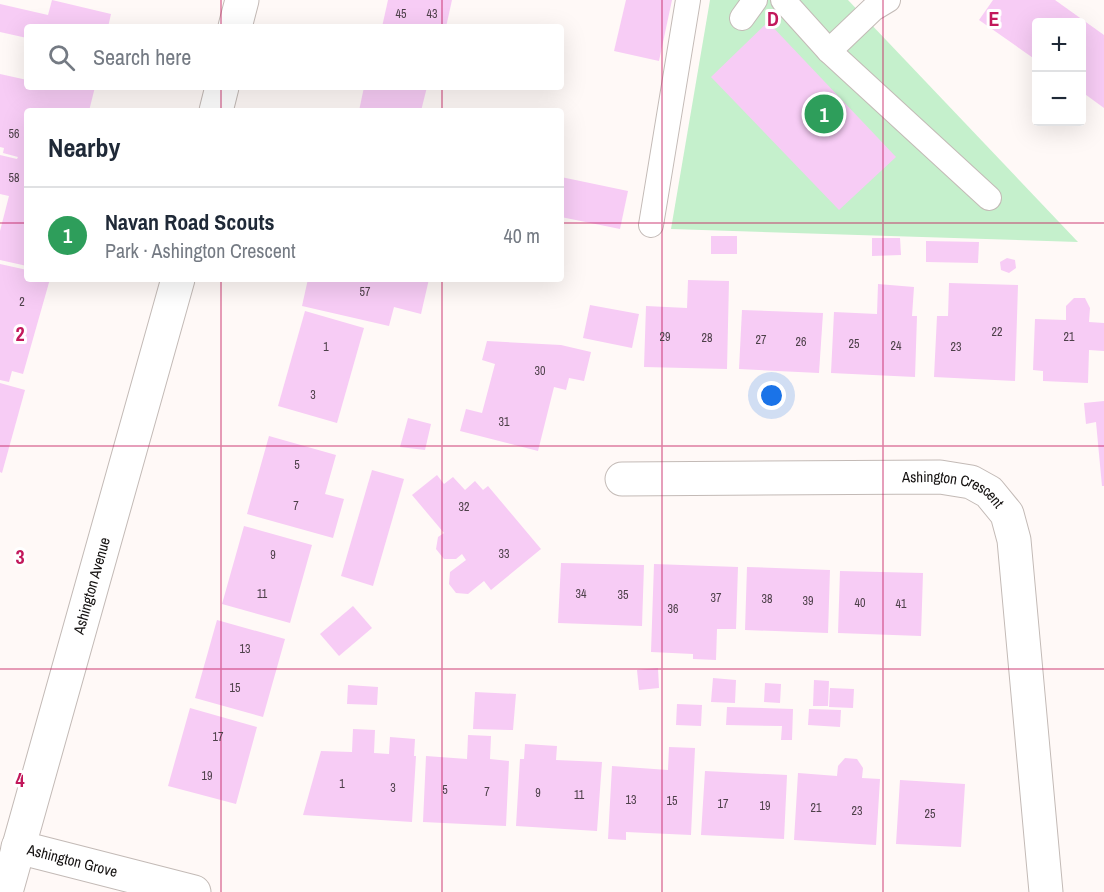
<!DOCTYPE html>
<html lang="en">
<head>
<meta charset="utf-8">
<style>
  body { margin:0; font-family:"Archivo Narrow",sans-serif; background:#f6f6f7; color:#1f2937 }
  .controls { position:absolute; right:18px; top:18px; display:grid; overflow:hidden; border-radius:6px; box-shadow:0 6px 24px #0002 }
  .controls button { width:54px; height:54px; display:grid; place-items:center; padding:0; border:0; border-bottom:2px solid #e0e1e3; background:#fff; color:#1f2937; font:30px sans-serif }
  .you { position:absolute; left:772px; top:396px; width:21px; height:21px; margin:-15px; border:4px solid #fff; border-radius:50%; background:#1a73e8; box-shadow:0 0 0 9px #1a73e833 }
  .badge { display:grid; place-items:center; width:39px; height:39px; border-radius:50%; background:#b45309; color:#fff; font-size:20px; font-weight:700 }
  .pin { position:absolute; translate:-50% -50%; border:3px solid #fff; box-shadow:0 2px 6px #0006 }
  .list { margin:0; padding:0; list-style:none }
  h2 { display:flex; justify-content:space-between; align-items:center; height:78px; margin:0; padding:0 24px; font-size:26px }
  h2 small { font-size:20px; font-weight:400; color:#747a83 }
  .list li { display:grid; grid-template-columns:39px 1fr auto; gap:18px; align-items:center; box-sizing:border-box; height:96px; padding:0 24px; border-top:2px solid #e0e1e3 }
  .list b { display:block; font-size:22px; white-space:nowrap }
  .list p { margin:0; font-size:20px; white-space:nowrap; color:#747a83 }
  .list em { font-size:20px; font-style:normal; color:#747a83 }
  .icon { flex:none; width:33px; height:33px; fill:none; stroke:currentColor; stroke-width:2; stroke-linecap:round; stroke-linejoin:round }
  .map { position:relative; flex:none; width:1104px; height:892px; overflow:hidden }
  .search { position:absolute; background:#fff; box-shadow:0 6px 24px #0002; left:24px; top:24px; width:540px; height:66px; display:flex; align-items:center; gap:15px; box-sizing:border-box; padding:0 21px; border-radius:6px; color:#747a83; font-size:22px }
  .panel { position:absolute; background:#fff; box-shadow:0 6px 24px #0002; left:24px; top:108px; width:540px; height:174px; border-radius:6px }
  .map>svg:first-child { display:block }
  .green { fill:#c5f0cc }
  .building { fill:#f7ccf5 }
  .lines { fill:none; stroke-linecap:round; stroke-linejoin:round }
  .service-casing { stroke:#c3bab6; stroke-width:26 }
  .minor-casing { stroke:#c3bab6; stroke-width:35 }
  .service { stroke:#fff; stroke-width:24 }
  .minor { stroke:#fff; stroke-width:33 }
  .grid { fill:none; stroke:#c2185b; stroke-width:1.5; stroke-opacity:0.55 }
  .labels { text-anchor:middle; stroke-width:6; stroke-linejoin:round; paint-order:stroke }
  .number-label { font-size:12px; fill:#4d4049 }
  .street-label { font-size:15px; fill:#141110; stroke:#fff }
  .grid-label { font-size:20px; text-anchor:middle; font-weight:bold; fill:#c2185b; stroke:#fff; stroke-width:6; stroke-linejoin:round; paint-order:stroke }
</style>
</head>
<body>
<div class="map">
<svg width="1104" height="892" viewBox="0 0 1104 892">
  <rect width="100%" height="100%" fill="#fff9f7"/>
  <path class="green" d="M710,0H848L1078,242L671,229Z"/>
  <g class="building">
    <path d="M52,0L111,14L108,27H27V38L0,32V4L48,15Z"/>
    <path d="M388,0H452L446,27H382Z"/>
    <path d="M626,0H672L659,61L614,51Z"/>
    <path d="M993,0H1055L1104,35V108L1082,92V22H1036V60L979,20Z"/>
    <path d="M768,22L896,157L839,210L711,77Z"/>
    <path d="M0,74L27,80V87H95L89,111H27V266L0,260V231L9,196L0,194V155L17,159L18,157L3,153L4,148L0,147Z"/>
    <path d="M364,87H427L421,111H359Z"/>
    <path d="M561,177L628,191L620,229L561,217Z"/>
    <rect x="711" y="236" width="26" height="18"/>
    <path d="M872,238H900L901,255L872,256Z"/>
    <path d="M926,241L979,242L978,263L926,262Z"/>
    <path d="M1007,258L1015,260L1016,268L1009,273L1001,270L1000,262Z"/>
    <path d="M0,264L27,270V279H50L23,374L12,371L9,382L0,380Z"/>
    <path d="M308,279H429L421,314L394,307L389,326L302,306Z"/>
    <path d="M688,280L729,281L727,369L644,367L646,306L687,308Z"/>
    <path d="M949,283L1018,285L1015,381L934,377L937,316H948Z"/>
    <path d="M878,284L914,287L912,316H917L915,377L831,373L834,312L877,314Z"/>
    <path d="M1074,298H1085L1090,308L1089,322L1104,323V351L1089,350L1088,383L1043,381V371L1033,370L1035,319L1066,320V306Z"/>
    <path d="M590,305L639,314L632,348L583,338Z"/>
    <path d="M742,310L823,313L819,373L739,369Z"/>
    <path d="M305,311L364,328L337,423L278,406Z"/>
    <path d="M487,341L561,345L591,352L584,381L569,378L566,390L554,387L538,451L460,431L466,409L482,413L495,364L482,360Z"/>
    <path d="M0,383L25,390L2,473L0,472Z"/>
    <path d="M1104,401V486H1102L1096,422L1086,424L1084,403Z"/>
    <path d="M408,418L431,424L425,450L400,447Z"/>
    <path d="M269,436L336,455L325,494L344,499L333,538L247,514Z"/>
    <path d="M372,470L404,479L373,586L341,576Z"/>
    <path d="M437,475L444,484L453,477L465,490L475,481L483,490L488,486L541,549L491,590L484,581L468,594L456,593L449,584L450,572L466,560L462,554L456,559H444L436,549L438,537L444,533L412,495Z"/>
    <path d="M244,526L312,545L290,623L222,604Z"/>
    <path d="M561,563L644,565L642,626L558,623Z"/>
    <path d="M654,564L738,567L736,629H717L716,660L693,659V654L651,652Z"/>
    <path d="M747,567L830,570L828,633L745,630Z"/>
    <path d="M840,571L923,573L921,636L838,633Z"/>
    <path d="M353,606L372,628L339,656L320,634Z"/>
    <path d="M217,620L285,639L263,717L195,698Z"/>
    <path d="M658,668L659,688L639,690L637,670Z"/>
    <path d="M713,678L736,680L735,703L711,702Z"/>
    <path d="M814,680L829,681L828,706H813Z"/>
    <path d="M765,683L781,684L780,703L764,702Z"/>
    <path d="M348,685L378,687L377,705L347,704Z"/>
    <path d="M830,688L854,689L853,708L829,707Z"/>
    <path d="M475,692L516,694L513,730L473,729Z"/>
    <path d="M677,704L702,705L701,726L676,725Z"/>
    <path d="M727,707L793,709L792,740H781L782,726L726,725Z"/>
    <path d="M190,708L257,727L236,804L168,786Z"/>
    <path d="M809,709L841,710L840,727L808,725Z"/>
    <path d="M353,729L375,730L374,753L389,754L390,737L415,739L414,756H416L412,822L303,815L321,751L352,752Z"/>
    <path d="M468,735L491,736L490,759L509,761L506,826L423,822L426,756L467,759Z"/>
    <path d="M525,744L557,746L556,760L602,762L597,831L516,826L520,759H524Z"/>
    <path d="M669,747L695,748L691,835L626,832V840L608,839L612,766L668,770Z"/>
    <path d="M845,758L857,759L863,768L862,778L880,779L876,845L794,840L798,773L837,776L838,766Z"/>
    <path d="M705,771L787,775L784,839L701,835Z"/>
    <path d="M900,780L965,784L961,847L896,844Z"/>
  </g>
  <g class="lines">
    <defs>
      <g id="service">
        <path d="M783,0L829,51L989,198"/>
        <path d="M742,18L755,0"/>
        <path d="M829,51L873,9L888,0"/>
        <path d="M651,225L688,0"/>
      </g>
      <g id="minor">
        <path d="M235,27L242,0"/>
        <path d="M216,111L222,87"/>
        <path id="s1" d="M622,479L940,477L971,482L989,492L1007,514L1014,540L1046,892"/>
        <path id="s2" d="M18,847L194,892"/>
        <path id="s3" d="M6,892L178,279"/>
      </g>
    </defs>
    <use href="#service" class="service-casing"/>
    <use href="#minor" class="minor-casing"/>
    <use href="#service" class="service"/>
    <use href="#minor" class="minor"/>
  </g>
  <path class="grid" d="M221,0V27M442,0V27M662,0V892M883,0V892M221,87V111M442,87V111M0,223H27M561,223H1104M221,279V892M442,279V892M0,446H1104M0,669H1104"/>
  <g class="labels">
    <g class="number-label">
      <text x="401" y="18">45</text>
      <text x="432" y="18">43</text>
      <text x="14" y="138">56</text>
      <text x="14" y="182">58</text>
      <text x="365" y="296">57</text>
      <text x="22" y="306">2</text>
      <text x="997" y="336">22</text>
      <text x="665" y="341">29</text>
      <text x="1069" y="341">21</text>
      <text x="707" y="342">28</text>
      <text x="761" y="344">27</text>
      <text x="801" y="346">26</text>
      <text x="854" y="348">25</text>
      <text x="896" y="350">24</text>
      <text x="326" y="351">1</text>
      <text x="956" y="351">23</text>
      <text x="540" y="375">30</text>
      <text x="313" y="399">3</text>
      <text x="504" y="426">31</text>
      <text x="297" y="469">5</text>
      <text x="296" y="510">7</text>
      <text x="464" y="511">32</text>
      <text x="504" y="558">33</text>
      <text x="273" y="559">9</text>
      <text x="262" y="598">11</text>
      <text x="581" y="598">34</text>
      <text x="623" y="599">35</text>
      <text x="716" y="602">37</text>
      <text x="767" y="603">38</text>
      <text x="808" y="605">39</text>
      <text x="860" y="607">40</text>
      <text x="901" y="608">41</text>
      <text x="673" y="613">36</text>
      <text x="245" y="653">13</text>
      <text x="235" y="692">15</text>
      <text x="218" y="741">17</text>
      <text x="207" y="780">19</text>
      <text x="342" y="788">1</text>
      <text x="393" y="792">3</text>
      <text x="445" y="794">5</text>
      <text x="487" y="796">7</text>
      <text x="538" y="797">9</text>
      <text x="579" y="799">11</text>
      <text x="631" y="804">13</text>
      <text x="672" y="805">15</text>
      <text x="723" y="808">17</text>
      <text x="765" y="810">19</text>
      <text x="816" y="812">21</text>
      <text x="857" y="815">23</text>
      <text x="930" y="818">25</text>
    </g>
    <g class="street-label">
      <text dy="5" stroke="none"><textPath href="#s1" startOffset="334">Ashington Crescent</textPath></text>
      <text dy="5" stroke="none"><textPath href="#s3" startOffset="318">Ashington Avenue</textPath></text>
      <text dy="5" stroke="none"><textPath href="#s2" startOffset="56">Ashington Grove</textPath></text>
    </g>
  </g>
  <g class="grid-label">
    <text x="773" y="26">D</text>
    <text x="994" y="26">E</text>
    <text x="20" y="341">2</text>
    <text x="20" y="564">3</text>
    <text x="20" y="787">4</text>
  </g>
</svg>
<div class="controls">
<button>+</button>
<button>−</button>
</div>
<div class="you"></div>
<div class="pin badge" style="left:824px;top:114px;background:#2e9e5b">1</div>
<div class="search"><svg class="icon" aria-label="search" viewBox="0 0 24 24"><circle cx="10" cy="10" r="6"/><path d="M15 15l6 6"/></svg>Search here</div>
<section class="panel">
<h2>Nearby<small></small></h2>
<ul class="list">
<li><span class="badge" style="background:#2e9e5b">1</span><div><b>Navan Road Scouts</b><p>Park · Ashington Crescent</p></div><em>40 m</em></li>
</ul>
</section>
</div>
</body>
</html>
